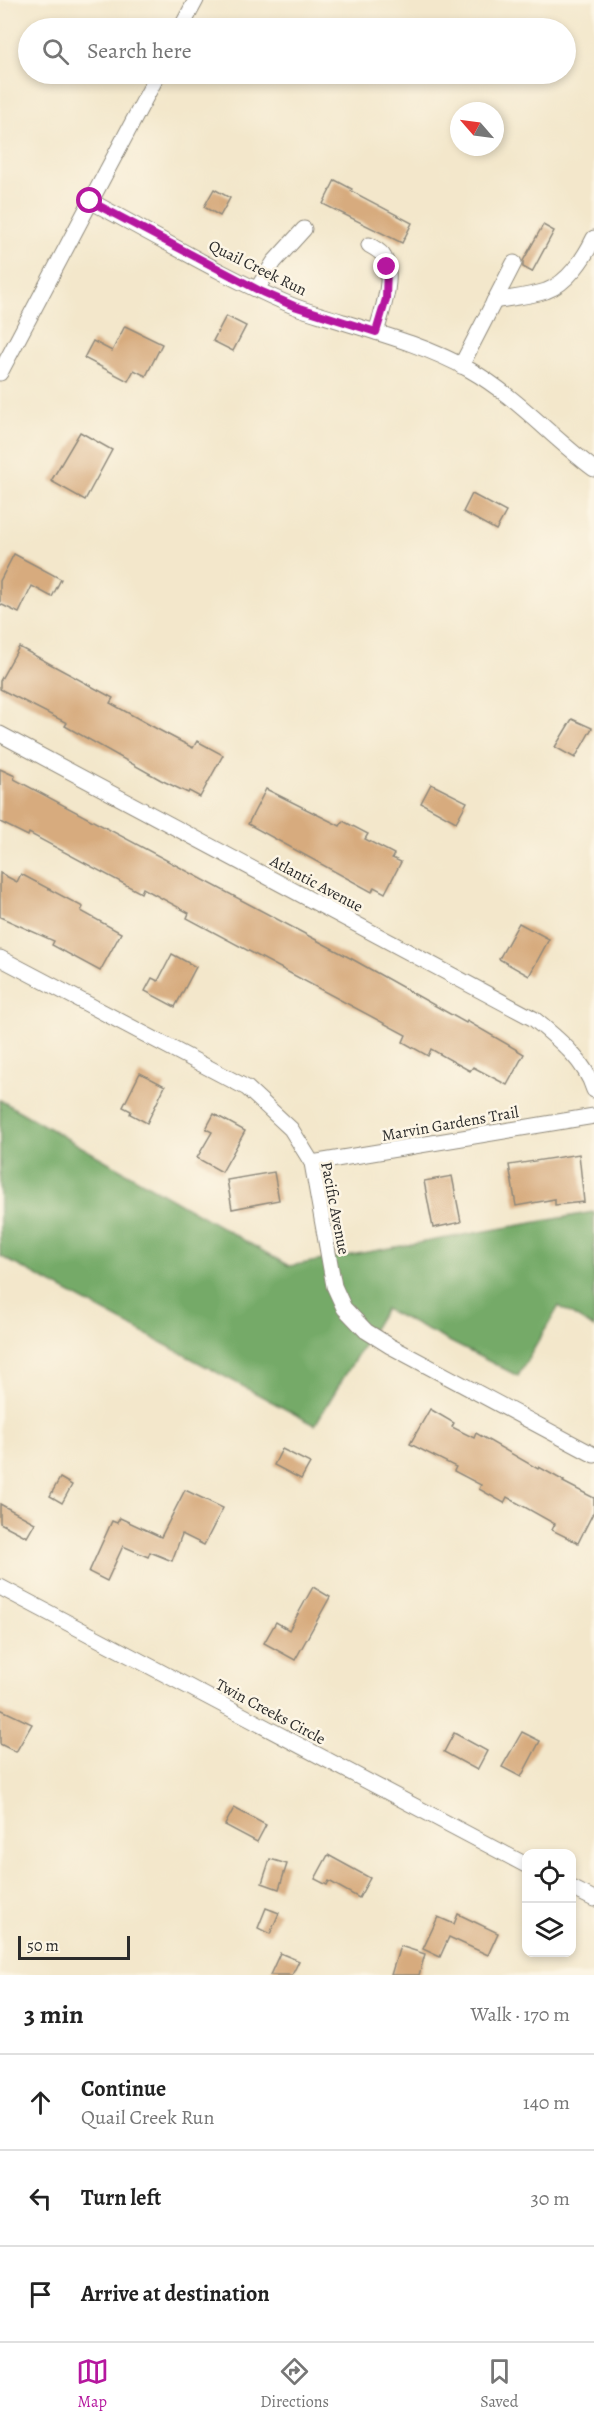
<!DOCTYPE html>
<html lang="en">
<head>
<meta charset="utf-8">
<style>
  body { margin:0; font-family:Alegreya,serif; background:#f2f2f2; color:#222 }
  .controls { position:absolute; right:18px; bottom:18px; display:grid; overflow:hidden; border-radius:12px; box-shadow:0 3px 9px #0003 }
  .controls button { width:54px; height:54px; display:grid; place-items:center; padding:0; border:0; border-bottom:2px solid #e0e0e0; background:#fff; color:#222; font:30px sans-serif }
  .compass { position:absolute; left:450px; top:102px; width:54px; height:54px; border-radius:50%; background:#fff; box-shadow:0 3px 9px #0003; rotate:298deg }
  .scale { position:absolute; left:18px; bottom:15px; width:112px; box-sizing:border-box; padding-left:6px; border:3px solid #2b2b2b; border-top:0; font-size:16px; line-height:21px; white-space:nowrap; color:#2b2b2b; -webkit-text-stroke:4px #fcf5e5; paint-order:stroke }
  .stop { position:absolute; width:18px; height:18px; margin:-14px; border:4px solid #b5179e; border-radius:50%; background:#fff }
  .stop.end { background:#b5179e; border-color:#fff; box-shadow:0 2px 6px #0008 }
  .list { margin:0; padding:0; list-style:none }
  h2 { display:flex; justify-content:space-between; align-items:center; height:78px; margin:0; padding:0 24px; font-size:26px }
  h2 small { font-size:20px; font-weight:400; color:#767676 }
  .list li { display:grid; grid-template-columns:39px 1fr auto; gap:18px; align-items:center; box-sizing:border-box; height:96px; padding:0 24px; border-top:2px solid #e0e0e0 }
  .list b { display:block; font-size:22px; white-space:nowrap }
  .list p { margin:0; font-size:20px; white-space:nowrap; color:#767676 }
  .list em { font-size:20px; font-style:normal; color:#767676 }
  .icon { flex:none; width:33px; height:33px; fill:none; stroke:currentColor; stroke-width:2; stroke-linecap:round; stroke-linejoin:round }
  .map { position:relative; flex:none; width:594px; height:1975px; overflow:hidden }
  .search { position:absolute; background:#fff; box-shadow:0 3px 9px #0003; left:18px; right:18px; top:18px; height:66px; display:flex; align-items:center; gap:15px; box-sizing:border-box; padding:0 21px; border-radius:33px; color:#767676; font-size:22px }
  .sheet { height:366px; background:#fff }
  nav { display:flex; justify-content:space-around; align-items:center; box-sizing:border-box; height:84px; border-top:2px solid #e0e0e0; background:#fff; font-size:16px; color:#767676 }
  nav a { display:grid; justify-items:center; gap:3px }
  nav .on { color:#b5179e }
  .map>svg:first-child { display:block }
  .forest { fill:#74aa68; stroke:#506a4a; stroke-width:1.5 }
  .building { fill:#d7ab7e }
  .lines { fill:none; stroke-linecap:round; stroke-linejoin:round }
  .minor-casing { stroke:#8f897b; stroke-width:17 }
  .minor { stroke:#fff; stroke-width:15 }
  .route { stroke:#b5179e; stroke-width:8 }
  .labels { text-anchor:middle; stroke-width:5; stroke-linejoin:round; paint-order:stroke }
  .street-label { font-size:16px; fill:#2b2b2b; stroke:#fcf5e5 }
</style>
</head>
<body>
<div class="map">
<svg width="594" height="1975" viewBox="0 0 594 1975">
  <rect width="100%" height="100%" fill="#fcf5e5"/>
  <filter id="ink" filterUnits="userSpaceOnUse"><feTurbulence type="fractalNoise" baseFrequency=".0167" numOctaves="2"/><feDisplacementMap in="SourceGraphic" scale="12" xChannelSelector="R" yChannelSelector="G"/><feConvolveMatrix kernelMatrix="1 2 1 2 8 2 1 2 1" color-interpolation-filters="sRGB"/></filter>
  <filter id="wash" filterUnits="userSpaceOnUse"><feTurbulence type="fractalNoise" baseFrequency=".008" numOctaves="4" result="noise"/><feDisplacementMap in="SourceGraphic" scale="24" xChannelSelector="R" yChannelSelector="G"/><feGaussianBlur stdDeviation="1.35" result="paint"/><feColorMatrix in="noise" values="0 0 0 0 0 0 0 0 0 0 0 0 0 0 0 0 0 1.4 0 .05"/><feComposite in="paint" operator="in"/></filter>
  <g filter="url(#wash)">
    <rect width="100%" height="100%" fill="#f3e7cb"/>
    <path class="forest" d="M0,1100L289,1266L594,1212V1328L559,1306L518,1376L385,1309L315,1425L0,1256Z"/>
    <g id="blocks">
      <g class="building">
        <path d="M335,180L352,189L351,191L412,223L402,243L323,204Z"/>
        <path d="M214,189L230,198L220,216L204,207Z"/>
        <path d="M543,225L554,231L532,272L523,267V261Z"/>
        <path d="M226,316L246,326L233,351L213,341Z"/>
        <path d="M125,326L162,344L146,376L134,370L128,381L84,358L93,341L112,351Z"/>
        <path d="M80,432L112,450L85,500L51,481Z"/>
        <path d="M472,494L506,512L496,530L463,512Z"/>
        <path d="M14,554L61,579L52,597L32,586L19,613L0,604V581Z"/>
        <path d="M19,647L113,698L110,703L159,730L193,748L197,741L223,755L200,797L189,791L188,793L161,780L65,726L67,723L0,689V681Z"/>
        <path d="M572,719L592,728L575,758L555,747Z"/>
        <path d="M0,769L15,776L14,779L352,959L466,1023L467,1021L524,1054L507,1085L473,1067L470,1071L431,1049L428,1056L403,1042L406,1035L187,918L189,913L143,888L141,893L29,833L28,836L0,822Z"/>
        <path d="M431,784L467,802L456,822L421,803Z"/>
        <path d="M266,789L340,826L343,821L368,834L365,839L394,854L392,858L401,862L385,893L374,887L372,892L248,824Z"/>
        <path d="M0,873L17,882L21,874L83,907L81,911L121,933L100,971L52,945L54,941L0,917Z"/>
        <path d="M519,923L549,939L529,976L499,959Z"/>
        <path d="M172,954L196,967L175,1007L145,991L152,978L158,981Z"/>
        <path d="M140,1073L165,1086L147,1123L130,1114L131,1111L123,1107Z"/>
        <path d="M214,1114L245,1131L222,1172L197,1158L212,1132L206,1129Z"/>
        <path d="M579,1154L584,1202L555,1205V1199L516,1206L509,1165Z"/>
        <path d="M274,1172L279,1200L232,1209L227,1180Z"/>
        <path d="M452,1176L461,1222L433,1228L424,1181Z"/>
        <path d="M430,1409L454,1423L452,1427L474,1438L476,1433L538,1469L539,1467L564,1481L563,1482L594,1498V1511L578,1543L552,1530L555,1524L507,1497L504,1503L479,1489L481,1485L454,1471L456,1467L410,1444Z"/>
        <path d="M282,1449L310,1463L301,1479L274,1465Z"/>
        <path d="M60,1478L72,1485L62,1503L50,1496Z"/>
        <path d="M185,1490L223,1508L204,1545L182,1534L172,1561L150,1552L148,1557L123,1546L107,1581L89,1572L112,1521L117,1523L120,1518L161,1537Z"/>
        <path d="M0,1504L35,1523L27,1537L0,1523Z"/>
        <path d="M313,1587L330,1597L295,1660L264,1643L276,1622L289,1630Z"/>
        <path d="M0,1709L32,1724L16,1752L0,1744Z"/>
        <path d="M522,1732L540,1741L521,1777L502,1767Z"/>
        <path d="M454,1733L487,1751L477,1770L444,1752Z"/>
        <path d="M234,1808L266,1825L257,1842L225,1825Z"/>
        <path d="M328,1855L370,1878L359,1898L329,1881L327,1885L315,1879Z"/>
        <path d="M270,1859L287,1864L279,1889L262,1883Z"/>
        <path d="M266,1908L279,1913L270,1934L258,1928Z"/>
        <path d="M458,1914L498,1933L488,1955L449,1937L440,1957L423,1949L438,1917L454,1924Z"/>
        <path d="M400,1946L425,1954L419,1975H391Z"/>
        <path d="M280,1953L299,1961L292,1975H270Z"/>
      </g>
    </g>
  </g>
  <g filter="url(#ink)">
    <use href="#blocks" fill-opacity="0" stroke="#8f897b" stroke-width="1.5"/>
    <g class="lines">
      <defs>
        <g id="minor">
          <path d="M181,28L196,0"/>
          <path d="M90,201C157,236 222,276 291,305C308,312 326,316 343,322C386,335 431,348 470,370C516,396 552,438 594,469"/>
          <path d="M369,245C374,248 381,251 384,257C395,276 382,312 376,332"/>
          <path d="M257,289L274,262L304,229"/>
          <path d="M494,301C511,298 530,296 546,291C568,283 585,257 594,238"/>
          <path d="M461,366L514,263"/>
          <path d="M0,373L158,74"/>
          <path d="M0,734L534,1019C557,1038 585,1060 594,1090"/>
          <path d="M0,958L247,1088L291,1129L312,1163L334,1286L344,1308L366,1331L390,1346L594,1455"/>
          <path d="M312,1163L594,1116"/>
          <path d="M0,1587L526,1865"/>
          <path d="M572,1888L594,1899"/>
        </g>
      </defs>
      <use href="#minor" class="minor-casing"/>
      <use href="#minor" class="minor"/>
    </g>
  </g>
  <g class="lines" filter="url(#ink)">
    <path class="route" d="M90,201L262,292L294,306L376,332L386,299L387,267"/>
  </g>
  <g class="labels">
    <g class="street-label">
      <text transform="translate(258 267) rotate(26)" y="6">Quail Creek Run</text>
      <text transform="translate(317 883) rotate(28)" y="6">Atlantic Avenue</text>
      <text transform="translate(450 1123) rotate(-10)" y="6">Marvin Gardens Trail</text>
      <text transform="translate(336 1208) rotate(79)" y="6">Pacific Avenue</text>
      <text transform="translate(271 1711) rotate(28)" y="6">Twin Creeks Circle</text>
    </g>
  </g>
</svg>
<div class="controls">
<button><svg class="icon" aria-label="locate" viewBox="0 0 24 24"><circle cx="12" cy="12" r="6"/><path d="M12 2v4M12 18v4M2 12h4M18 12h4"/></svg></button>
<button><svg class="icon" aria-label="layers" viewBox="0 0 24 24"><path d="M12 4l9 5-9 5-9-5zM3 14l9 5 9-5"/></svg></button>
</div>
<svg class="compass" viewBox="-18 -18 36 36"><path d="M0-13l5 13h-10z" fill="#e53935"/><path d="M0 13l5-13h-10z" fill="#767676"/></svg>
<div class="scale">50 m</div>
<div class="stop" style="left:90px;top:201px"></div>
<div class="stop end" style="left:387px;top:267px"></div>
<div class="search"><svg class="icon" aria-label="search" viewBox="0 0 24 24"><circle cx="10" cy="10" r="6"/><path d="M15 15l6 6"/></svg>Search here</div>
</div>
<section class="sheet">
<h2>3 min<small>Walk · 170 m</small></h2>
<ul class="list">
<li><svg class="icon" aria-label="ahead" viewBox="0 0 24 24"><path d="M12 20V5M6 11l6-6 6 6"/></svg><div><b>Continue</b><p>Quail Creek Run</p></div><em>140 m</em></li>
<li><svg class="icon" aria-label="left" viewBox="0 0 24 24"><path d="M17 20v-9H6M10 6l-5 5 5 5"/></svg><div><b>Turn left</b></div><em>30 m</em></li>
<li><svg class="icon" aria-label="arrive" viewBox="0 0 24 24"><path d="M6 21V4h12l-3 4 3 4H6"/></svg><div><b>Arrive at destination</b></div></li>
</ul>
</section>
<nav>
<a class="on"><svg class="icon" aria-label="map" viewBox="0 0 24 24"><path d="M3 6l6-2 6 2 6-2v14l-6 2-6-2-6 2zM9 4v14M15 6v14"/></svg>Map</a>
<a><svg class="icon" aria-label="directions" viewBox="0 0 24 24"><path d="M12 3l9 9-9 9-9-9zM9 14v-3h6M13 9l2 2-2 2"/></svg>Directions</a>
<a><svg class="icon" aria-label="saved" viewBox="0 0 24 24"><path d="M7 4h10v16l-5-4-5 4z"/></svg>Saved</a>
</nav>
</body>
</html>
